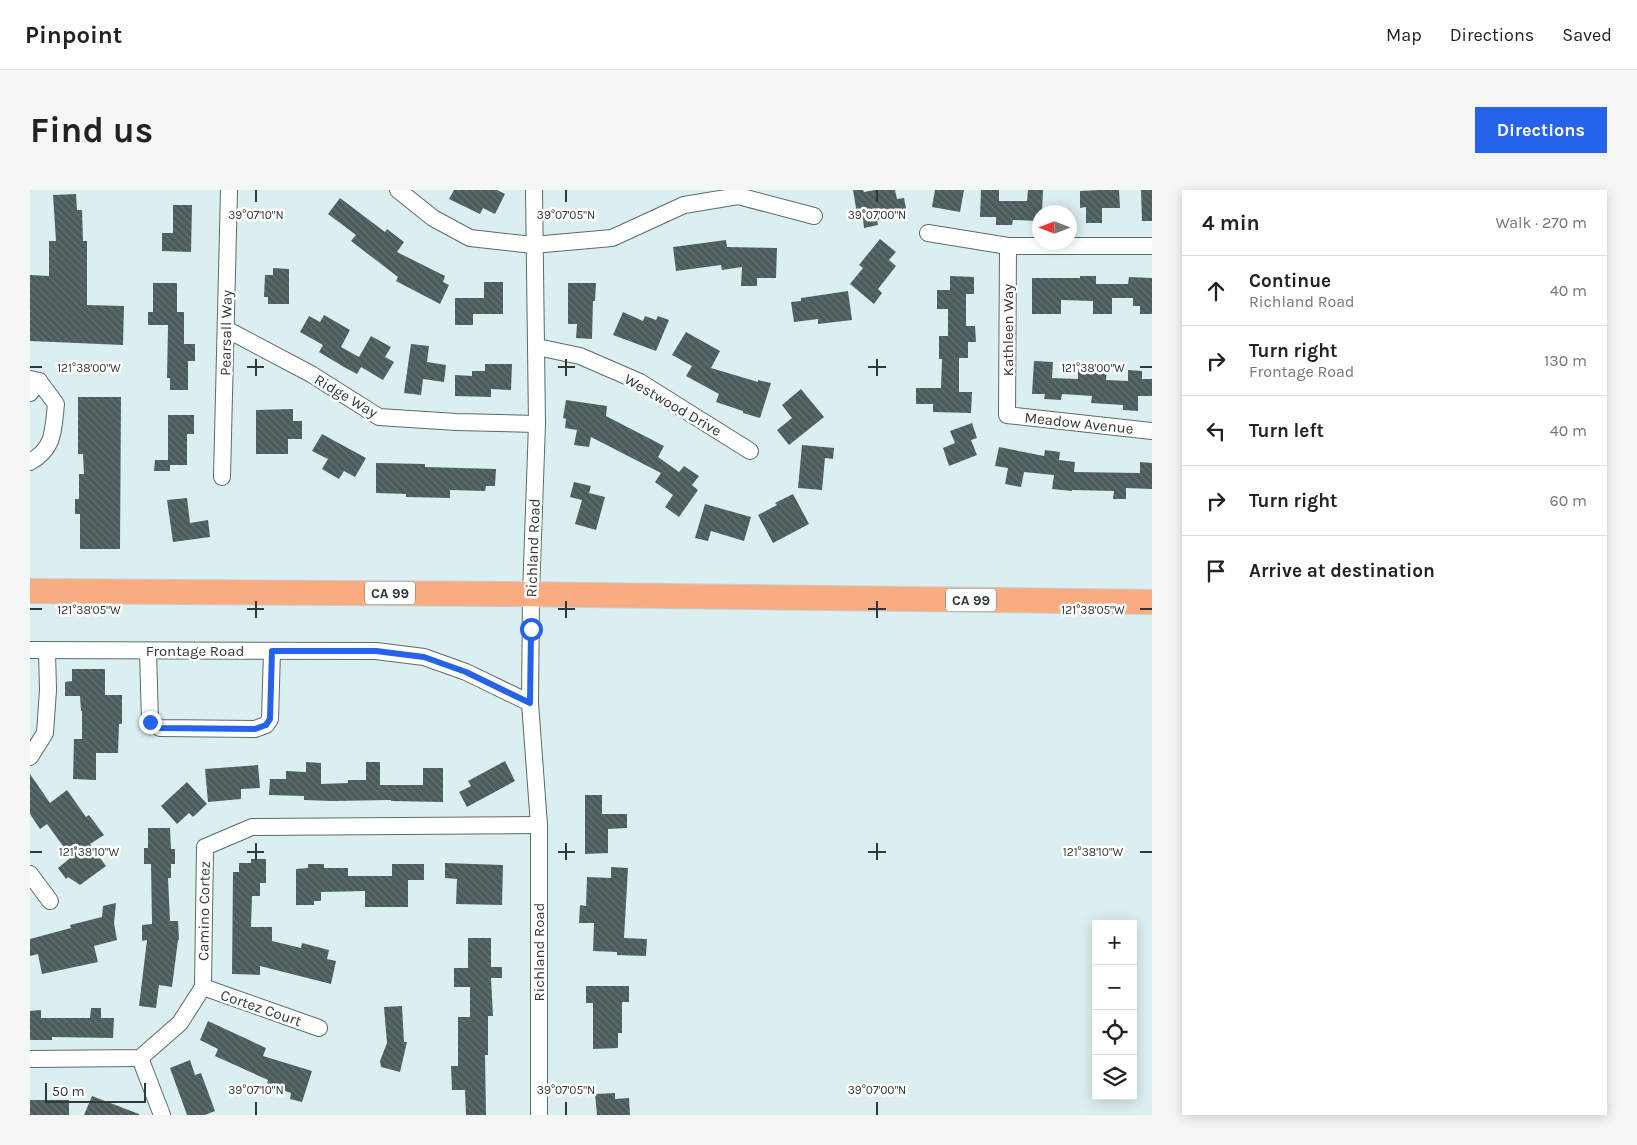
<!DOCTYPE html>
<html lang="en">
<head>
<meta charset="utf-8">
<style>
  body { margin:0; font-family:Karla,sans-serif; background:#f6f6f6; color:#222 }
  .controls { position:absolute; right:15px; bottom:15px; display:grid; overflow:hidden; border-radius:0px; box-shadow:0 2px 12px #0003 }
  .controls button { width:45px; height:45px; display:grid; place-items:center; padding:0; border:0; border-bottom:1px solid #e0e0e0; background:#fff; color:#222; font:25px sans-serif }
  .compass { position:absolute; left:1002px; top:15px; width:45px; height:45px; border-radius:50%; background:#fff; box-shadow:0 2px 12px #0003; rotate:270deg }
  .scale { position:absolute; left:15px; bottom:12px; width:101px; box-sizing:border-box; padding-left:5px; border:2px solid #303838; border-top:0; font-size:14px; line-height:18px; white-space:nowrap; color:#303838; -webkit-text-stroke:4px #fff; paint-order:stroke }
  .stop { position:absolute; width:15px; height:15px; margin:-11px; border:4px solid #2563eb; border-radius:50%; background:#fff }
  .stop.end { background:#2563eb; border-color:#fff; box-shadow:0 1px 5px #0008 }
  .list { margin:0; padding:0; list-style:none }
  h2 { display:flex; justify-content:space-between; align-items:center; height:65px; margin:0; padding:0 20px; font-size:21px }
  h2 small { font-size:16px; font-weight:400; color:#767676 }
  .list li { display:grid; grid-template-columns:32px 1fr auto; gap:15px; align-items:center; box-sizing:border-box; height:70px; padding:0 20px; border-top:1px solid #e0e0e0 }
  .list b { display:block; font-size:19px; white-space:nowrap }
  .list p { margin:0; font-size:16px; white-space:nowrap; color:#767676 }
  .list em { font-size:16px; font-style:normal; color:#767676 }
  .icon { flex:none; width:28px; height:28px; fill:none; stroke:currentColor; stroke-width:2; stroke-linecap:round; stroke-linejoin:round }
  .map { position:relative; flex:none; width:1122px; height:925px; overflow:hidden; border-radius:0px }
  header { display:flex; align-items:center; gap:30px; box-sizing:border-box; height:70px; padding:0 25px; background:#fff; border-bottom:1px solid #e0e0e0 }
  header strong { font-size:24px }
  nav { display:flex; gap:28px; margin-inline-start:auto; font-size:18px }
  .intro { display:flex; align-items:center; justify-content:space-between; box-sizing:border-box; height:120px; padding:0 30px }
  h1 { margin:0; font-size:35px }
  .button { padding:12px 22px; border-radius:0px; background:#2563eb; color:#fff; font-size:18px; font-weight:700 }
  main { display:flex; gap:30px; padding:0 30px }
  aside { flex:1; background:#fff; border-radius:0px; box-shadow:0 2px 12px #0003 }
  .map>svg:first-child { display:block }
  .building { fill:url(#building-back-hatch) }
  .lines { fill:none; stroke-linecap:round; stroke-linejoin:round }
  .minor-casing { stroke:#5a6b6b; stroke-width:18 }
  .highway-casing { stroke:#c9cbcb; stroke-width:26 }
  .minor { stroke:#fff; stroke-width:16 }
  .highway { stroke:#f9ac82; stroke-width:24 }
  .route { stroke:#2563eb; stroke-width:6 }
  .ticks { fill:none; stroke:#303838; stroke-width:2 }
  .labels { text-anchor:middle; stroke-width:5; stroke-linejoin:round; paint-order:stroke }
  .shield { fill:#fff; stroke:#6e7474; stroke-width:1 }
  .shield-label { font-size:14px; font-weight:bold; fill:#303838 }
  .street-label { font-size:15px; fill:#303838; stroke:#fff }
  .ticks-label { font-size:12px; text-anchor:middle; fill:#303838; stroke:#fff; stroke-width:5; stroke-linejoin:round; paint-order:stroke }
</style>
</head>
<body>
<header>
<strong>Pinpoint</strong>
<nav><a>Map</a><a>Directions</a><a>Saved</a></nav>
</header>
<div class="intro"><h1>Find us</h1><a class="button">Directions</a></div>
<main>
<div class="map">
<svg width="1122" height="925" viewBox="0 0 1122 925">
  <defs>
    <pattern id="building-back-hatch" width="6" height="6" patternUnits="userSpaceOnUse" patternTransform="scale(1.25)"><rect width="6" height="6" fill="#4c5c5d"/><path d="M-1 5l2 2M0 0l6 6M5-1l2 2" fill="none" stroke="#637171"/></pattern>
  </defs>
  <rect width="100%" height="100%" fill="#dceff0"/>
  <g class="building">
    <path d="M424,0H467L475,4L465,24L453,18L450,24L419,9Z"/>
    <path d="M823,0H833L834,2L845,0H865L867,9L874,8L877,24L847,30L848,35L834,38L833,29L828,30Z"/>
    <path d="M905,0H934L930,22L902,17Z"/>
    <path d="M951,0H969V11H997L998,0H1013L1012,22H1010V31L983,30L982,35H966V27H950Z"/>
    <path d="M1069,0H1089L1090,18H1072V33H1056V17L1050,18V1Z"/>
    <path d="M1111,0H1122V31H1112Z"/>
    <path d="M46,4L47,20H52L53,51H57V115L94,116L93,155L0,151V85L19,86V51H26L23,5Z"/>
    <path d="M310,8L355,42L357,39L374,52L367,62L415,86L413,92L419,95L410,114L366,91L368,87L321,51L326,45L298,24Z"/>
    <path d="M143,15H162L161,62L132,61V43H143Z"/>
    <path d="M850,49L866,62L859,70L866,76L848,99L852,103L844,114L820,94L833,78L829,75Z"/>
    <path d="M696,50L697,57L747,58L746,88H727V96H711L712,77L692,80L691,75L646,81L643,57Z"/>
    <path d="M243,78L259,79V114H238V107H234L235,85H243Z"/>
    <path d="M920,86L944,87V104H936V136H945L946,152H938V168H929V202H942L941,223L903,222V214H886V198H911L912,169H909V146H918V119H907V100H920Z"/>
    <path d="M1050,86H1066V94H1098L1099,87L1122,88V124H1110V116H1103V108H1082V124H1063V111L1031,110V124H1002V88H1050Z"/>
    <path d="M454,92H473V124H443V135H425V108H454Z"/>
    <path d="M123,93H147V122H154V154H165V171H158V200H140V188H137L138,135H118V122H123Z"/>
    <path d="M538,93H566L565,111H563L562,149L546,148L547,134H538Z"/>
    <path d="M818,101L822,130L788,134V129L764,132L761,112L771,111V108Z"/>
    <path d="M593,122L613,131L615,126L626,130L628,126L639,130L626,161L583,145Z"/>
    <path d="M294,125L320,140L311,157L329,167L341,146L361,157L355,167L364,172L353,190L331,177L327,184L314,177L289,162L293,155L270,142L279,126L290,132Z"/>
    <path d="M656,142L690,161L681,178L728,192V190L741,193L730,228L713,223V221L686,212L689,204L656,186L662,176L642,165Z"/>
    <path d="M381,154L399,156L397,172L416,175L414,192L393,189L391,205L374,203Z"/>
    <path d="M1004,171L1023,172L1022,188L1048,189V176L1077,178L1076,190L1098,191V180L1112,181V189H1122V206H1108V221L1093,220V215L1061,213L1062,206L1032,204L1031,210L1014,209L1015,204H1002Z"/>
    <path d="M455,174H482L481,200L461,199V207L425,206V185L442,186V181H455Z"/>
    <path d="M771,199L794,227L759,255L747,240L762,228L752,215Z"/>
    <path d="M48,207H91L90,359H50V324H45V309H49V284H54L53,264H48Z"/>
    <path d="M536,210L577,216L576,226L634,256L628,267L649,282L654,276L669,286L662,295L668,300L649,327L635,317L643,305L625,292L631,283L561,247L559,257L544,255L547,240L535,238L536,229L533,228Z"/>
    <path d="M263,219V231H272V249H258V264H226V220Z"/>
    <path d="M138,225H164V244H157V275H140V281H124L125,270H138Z"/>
    <path d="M942,233L947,248L941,250L947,265L919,276L913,258L925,253L920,241Z"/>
    <path d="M292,244L336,268L325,287L314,281L309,289L292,279L298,269L282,261Z"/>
    <path d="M772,255L804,258L803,269L795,268L792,300L768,298Z"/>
    <path d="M969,257L1014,266L1015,260L1030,262L1029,270L1045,272L1044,282L1110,283V272L1122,273V299L1096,298V309H1083L1084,301L1042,300V301L1022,299L1024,285L994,282L991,297L975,294L978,278L965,276Z"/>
    <path d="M346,273L395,274V277L466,279L465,296H456L455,301L420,300V308L376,307V304L346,303Z"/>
    <path d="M544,292L561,296L559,303L575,307L566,340L545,334L552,310L540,307Z"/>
    <path d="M763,304L779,334L743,353L728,325L747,315L745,313Z"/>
    <path d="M157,308L160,333L178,330L180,347L143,352L137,310Z"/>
    <path d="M675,314L721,327L714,351L681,341L678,351L665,348Z"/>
    <path d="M42,479H75V505H92V534H89L88,563H66V590L43,589L44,549H52V521H51L50,506H35V492L42,491Z"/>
    <path d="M475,571L485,591L437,617L429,602L441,596L438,591Z"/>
    <path d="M276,572L291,573V594L318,593V590H336V572H350V595H393V578H413V612L361,611V610L302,611L274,610V606L239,605L240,589H256V581L276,582Z"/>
    <path d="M228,575L230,598L211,599V609L178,612L175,579Z"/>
    <path d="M0,584L20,613L37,600L56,627L59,625L74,645L60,654L76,676L50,695L38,687L36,689L28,678L39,669L31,657L33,656L17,634L10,639L0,624Z"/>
    <path d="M157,592L177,614L163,627L159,623L147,634L131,616Z"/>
    <path d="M555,605H572V624H597V638L578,639V663L555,664Z"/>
    <path d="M118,638H140L141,659H145V674H141V688H138L140,731H148L149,750H148L142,797L129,795L126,818L109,816L117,750L112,751V735L122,734L121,674H114V658H118Z"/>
    <path d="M221,669H236V693H230V706H222L221,737H242V751L271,758L272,753L299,760L297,769L306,771L301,794L230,776V785L202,784L203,682H209V673H221Z"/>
    <path d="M415,673L473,675L472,715L426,714L427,689L415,688Z"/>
    <path d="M278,674H294V678H318V686H362V674H394V690H378V717H335V701L291,702V711H284V715H266V679L278,678Z"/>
    <path d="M581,677L598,678L594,748L617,749L616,766L587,765V762L563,761L564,733H549L550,715L556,716L557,687L581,688Z"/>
    <path d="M86,713L84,733L87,750L64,756L68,772L12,784L8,764L0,766V749L41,738L40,735L72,727L73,716Z"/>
    <path d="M438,748H461V777H472V788H461L463,826H458V865H455L456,925H436L435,900H422L421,876H428V827H440V797H424V778H438Z"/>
    <path d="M556,796H599V812H592V843H588V858L563,859V813H556Z"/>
    <path d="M372,816L374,852H377L370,882L351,877L350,871L357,853L354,817Z"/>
    <path d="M61,818H71V828H84L83,848L22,847V850H0V821L11,820V828H60Z"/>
    <path d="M178,831L236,858L233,866L282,881L272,912L260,909L261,903L237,895L238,890L185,866L188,859L170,850Z"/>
    <path d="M160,870L165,885L171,883L185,921L175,925H157L140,878Z"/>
    <path d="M585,903V909L599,908L600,925H567L565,904Z"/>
    <path d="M62,906L109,924V925H54Z"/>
    <rect x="0" y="910" width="39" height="15"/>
  </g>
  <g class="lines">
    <defs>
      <g id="minor">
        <path d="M368,0L403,28L440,48L503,55L582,48L654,15L708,6L784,26"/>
        <path d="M504,0L507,234L501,404L500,513L509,635V925"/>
        <path d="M898,43L978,56H1122"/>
        <path d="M978,56L977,225L1122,241"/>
        <path d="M196,139L281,184L349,227L426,232L507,234"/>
        <path d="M507,157L550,166L610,192L720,261"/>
        <path d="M0,189L9,191L26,214C23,240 25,258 0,272"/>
        <path d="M0,203L9,191"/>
        <path d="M192,287L199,0"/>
        <path d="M0,460L346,461L394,467L436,482L500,513"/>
        <path d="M118,461L120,531L130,538L225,539L236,535L240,529L242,461"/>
        <path d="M0,567L15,543L18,500L17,461"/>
        <path d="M0,684L20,711"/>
        <path d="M173,797L289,838"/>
        <path d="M110,868L132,925"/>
        <path d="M0,869L110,868L150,833L173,797L175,657L222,637L509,635"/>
      </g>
      <path id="highway" d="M0,401L472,404L1122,412"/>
    </defs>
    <use href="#minor" class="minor-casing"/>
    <use href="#highway" class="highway-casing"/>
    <use href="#minor" class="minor"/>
    <use href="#highway" class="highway"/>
  </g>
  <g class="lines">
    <path class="route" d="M120,532L130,538L225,539L236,535L240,529L242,461H346L394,467L436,482L500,513L501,439"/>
  </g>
  <path class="ticks" d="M226,0V12M536,0V12M847,0V12M226,169V186M536,169V186M847,169V186M0,177H12M217,177H234M528,177H545M838,177H856M1110,177H1122M226,411V428M536,411V428M847,411V428M0,419H12M217,419H234M528,419H545M838,419H856M1110,419H1122M226,653V670M536,653V670M847,653V670M0,662H12M217,662H234M528,662H545M838,662H856M1110,662H1122M226,912V925M536,912V925M847,912V925"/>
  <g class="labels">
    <g class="shield">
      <rect x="335" y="391.5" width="50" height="23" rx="4"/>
      <rect x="916" y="398.5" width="50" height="23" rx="4"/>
    </g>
    <g class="shield-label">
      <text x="360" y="408">CA 99</text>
      <text x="941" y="415">CA 99</text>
    </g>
    <g class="street-label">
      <text transform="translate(978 140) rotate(-90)" y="5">Kathleen Way</text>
      <text transform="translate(196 143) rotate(-89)" y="5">Pearsall Way</text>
      <text transform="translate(316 206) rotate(31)" y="5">Ridge Way</text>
      <text transform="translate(643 215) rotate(30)" y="5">Westwood Drive</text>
      <text transform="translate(1049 233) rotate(6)" y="5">Meadow Avenue</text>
      <text transform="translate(503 358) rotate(-88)" y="5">Richland Road</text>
      <text x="165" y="466">Frontage Road</text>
      <text transform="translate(174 721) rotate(-89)" y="5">Camino Cortez</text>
      <text transform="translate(509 762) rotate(-90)" y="5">Richland Road</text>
      <text transform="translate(231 818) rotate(19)" y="5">Cortez Court</text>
    </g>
  </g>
  <g class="ticks-label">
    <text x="226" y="29">39°07'10"N</text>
    <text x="536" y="29">39°07'05"N</text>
    <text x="847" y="29">39°07'00"N</text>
    <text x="1063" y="182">121°38'00"W</text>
    <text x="59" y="182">121°38'00"W</text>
    <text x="1063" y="424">121°38'05"W</text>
    <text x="59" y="424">121°38'05"W</text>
    <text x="1063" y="666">121°38'10"W</text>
    <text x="59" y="666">121°38'10"W</text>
    <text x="226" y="904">39°07'10"N</text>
    <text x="536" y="904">39°07'05"N</text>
    <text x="847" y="904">39°07'00"N</text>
  </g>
</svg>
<div class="controls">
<button>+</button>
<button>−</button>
<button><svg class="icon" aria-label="locate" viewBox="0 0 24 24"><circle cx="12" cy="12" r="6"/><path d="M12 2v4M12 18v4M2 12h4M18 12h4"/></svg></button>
<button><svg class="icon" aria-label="layers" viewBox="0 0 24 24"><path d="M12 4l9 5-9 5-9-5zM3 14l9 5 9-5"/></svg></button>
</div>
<svg class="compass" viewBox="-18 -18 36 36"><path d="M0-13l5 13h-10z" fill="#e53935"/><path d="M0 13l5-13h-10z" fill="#767676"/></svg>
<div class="scale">50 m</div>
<div class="stop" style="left:501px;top:439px"></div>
<div class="stop end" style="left:120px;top:532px"></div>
</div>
<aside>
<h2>4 min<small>Walk · 270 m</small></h2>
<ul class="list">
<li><svg class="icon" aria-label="ahead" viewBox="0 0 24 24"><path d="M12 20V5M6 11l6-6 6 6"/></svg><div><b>Continue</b><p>Richland Road</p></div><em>40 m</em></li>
<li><svg class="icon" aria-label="right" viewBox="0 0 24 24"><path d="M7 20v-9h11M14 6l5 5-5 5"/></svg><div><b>Turn right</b><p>Frontage Road</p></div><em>130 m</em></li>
<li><svg class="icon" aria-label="left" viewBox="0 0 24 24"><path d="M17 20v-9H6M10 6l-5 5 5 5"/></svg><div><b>Turn left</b></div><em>40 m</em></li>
<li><svg class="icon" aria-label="right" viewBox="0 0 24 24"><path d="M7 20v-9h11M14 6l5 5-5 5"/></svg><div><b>Turn right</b></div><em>60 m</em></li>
<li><svg class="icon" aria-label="arrive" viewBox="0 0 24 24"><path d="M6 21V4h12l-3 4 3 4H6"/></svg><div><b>Arrive at destination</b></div></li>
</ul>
</aside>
</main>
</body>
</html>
